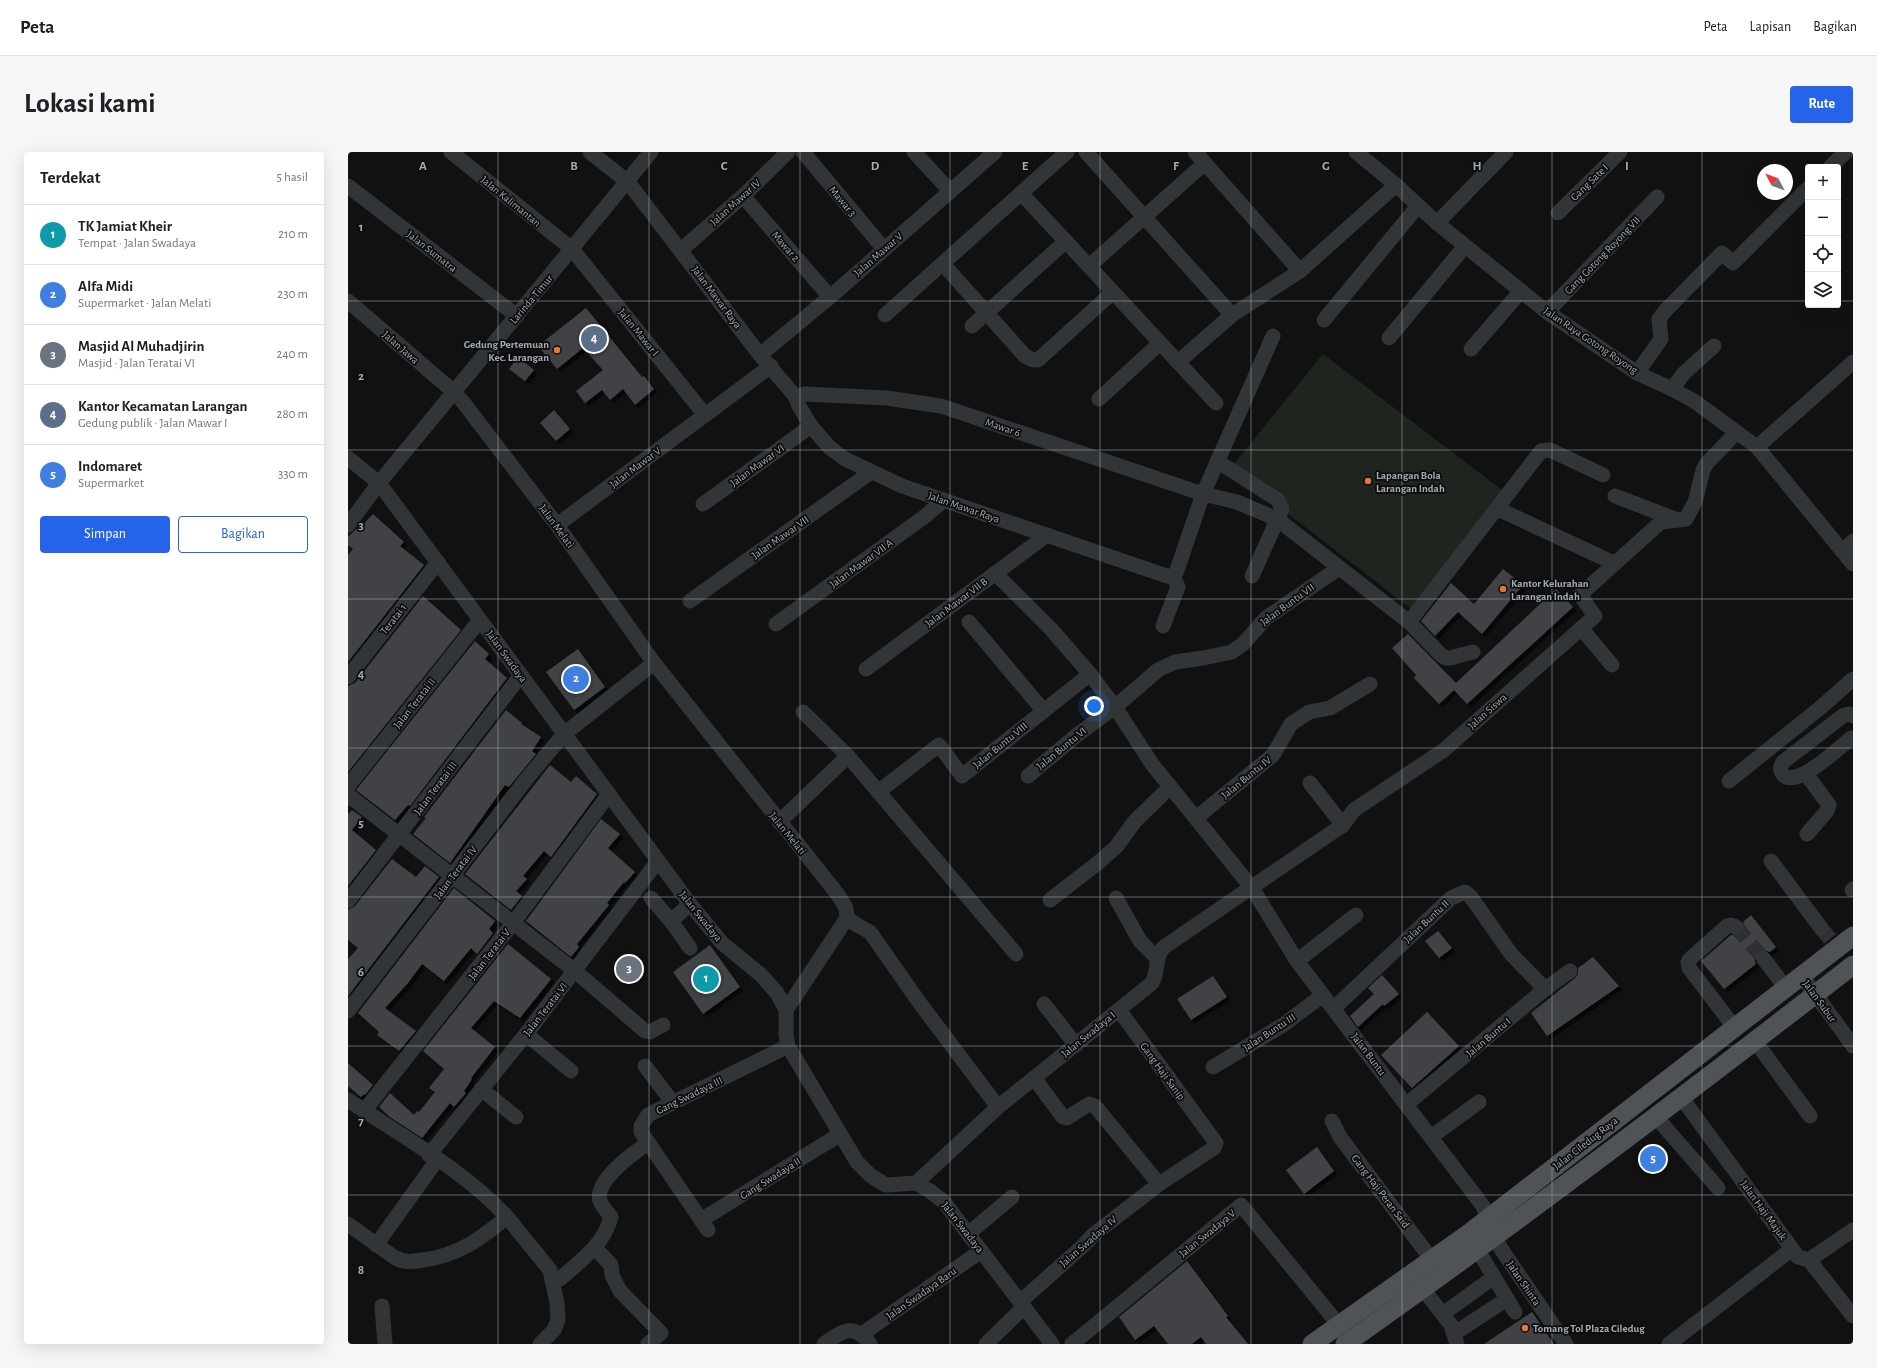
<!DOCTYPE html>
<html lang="id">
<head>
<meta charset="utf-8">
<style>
  body { margin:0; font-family:"Alegreya Sans",sans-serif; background:#f6f6f6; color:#202124 }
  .controls { position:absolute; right:12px; top:12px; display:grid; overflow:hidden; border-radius:4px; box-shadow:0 4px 16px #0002 }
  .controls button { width:36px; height:36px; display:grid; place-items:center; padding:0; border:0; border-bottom:1px solid #e0e0e0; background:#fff; color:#202124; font:20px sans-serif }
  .compass { position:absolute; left:1409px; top:12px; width:36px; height:36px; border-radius:50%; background:#fff; box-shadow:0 4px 16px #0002; rotate:311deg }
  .you { position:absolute; left:746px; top:554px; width:14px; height:14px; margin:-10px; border:3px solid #fff; border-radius:50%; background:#1a73e8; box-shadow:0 0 0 6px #1a73e833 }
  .badge { display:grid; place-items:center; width:26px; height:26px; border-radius:50%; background:#2563eb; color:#fff; font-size:13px; font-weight:700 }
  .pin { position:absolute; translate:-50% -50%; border:2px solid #fff; box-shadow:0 1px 4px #0006 }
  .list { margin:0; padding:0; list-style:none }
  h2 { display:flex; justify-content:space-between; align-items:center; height:52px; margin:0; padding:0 16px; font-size:17px }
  h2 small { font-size:13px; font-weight:400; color:#757577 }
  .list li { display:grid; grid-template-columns:26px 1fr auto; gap:12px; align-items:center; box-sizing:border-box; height:60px; padding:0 16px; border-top:1px solid #e0e0e0 }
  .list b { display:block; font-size:15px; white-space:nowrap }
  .list p { margin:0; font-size:13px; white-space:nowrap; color:#757577 }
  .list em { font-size:13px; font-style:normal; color:#757577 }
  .actions { display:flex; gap:8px; padding:12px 16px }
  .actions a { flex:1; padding:9px 0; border:1px solid #2563eb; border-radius:4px; text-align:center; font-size:14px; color:#2563eb }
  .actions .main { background:#2563eb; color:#fff }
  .icon { flex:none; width:22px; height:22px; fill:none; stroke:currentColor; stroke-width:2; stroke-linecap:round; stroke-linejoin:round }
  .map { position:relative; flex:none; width:1505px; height:1192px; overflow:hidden; border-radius:4px }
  header { display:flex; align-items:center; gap:24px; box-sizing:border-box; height:56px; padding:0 20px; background:#fff; border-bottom:1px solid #e0e0e0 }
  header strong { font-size:19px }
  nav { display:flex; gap:22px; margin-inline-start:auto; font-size:14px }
  .intro { display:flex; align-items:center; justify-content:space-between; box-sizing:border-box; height:96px; padding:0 24px }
  h1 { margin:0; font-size:28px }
  .button { padding:10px 18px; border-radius:4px; background:#2563eb; color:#fff; font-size:14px; font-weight:700 }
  main { display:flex; gap:24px; padding:0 24px }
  aside { flex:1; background:#fff; border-radius:4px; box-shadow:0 4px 16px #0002 }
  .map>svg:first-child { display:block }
  .green { fill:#1e251e }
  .building { fill:#404345; filter:url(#shadow) }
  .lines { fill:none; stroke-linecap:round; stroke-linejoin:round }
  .minor-tunnel { stroke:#2e3032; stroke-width:15; stroke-dasharray:15 8; stroke-linecap:butt }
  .minor { stroke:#323537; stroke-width:15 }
  .major { stroke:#4f5256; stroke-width:19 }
  .grid { fill:none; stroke:#a3acb2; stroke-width:1; stroke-opacity:0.55 }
  .poi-dot { fill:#e57737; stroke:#0c0c0d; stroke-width:1.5 }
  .labels { text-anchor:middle; stroke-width:3.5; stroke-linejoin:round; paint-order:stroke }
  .street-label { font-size:11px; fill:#a3acb2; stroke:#0c0c0d }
  .poi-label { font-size:11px; font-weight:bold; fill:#a3acb2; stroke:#0c0c0d; text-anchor:start }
  .grid-label { font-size:13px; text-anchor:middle; font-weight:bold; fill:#a3acb2; stroke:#0c0c0d; stroke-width:3.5; stroke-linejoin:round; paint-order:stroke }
</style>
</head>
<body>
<header>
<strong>Peta</strong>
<nav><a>Peta</a><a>Lapisan</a><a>Bagikan</a></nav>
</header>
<div class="intro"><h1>Lokasi kami</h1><a class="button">Rute</a></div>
<main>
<aside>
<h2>Terdekat<small>5 hasil</small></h2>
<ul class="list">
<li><span class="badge" style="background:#0f9aa8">1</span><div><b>TK Jamiat Kheir</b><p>Tempat · Jalan Swadaya</p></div><em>210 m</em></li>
<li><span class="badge" style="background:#3f7fe0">2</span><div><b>Alfa Midi</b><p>Supermarket · Jalan Melati</p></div><em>230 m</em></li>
<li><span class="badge" style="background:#6b7280">3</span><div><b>Masjid Al Muhadjirin</b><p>Masjid · Jalan Teratai VI</p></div><em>240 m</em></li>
<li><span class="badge" style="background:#5c6f8a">4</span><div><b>Kantor Kecamatan Larangan</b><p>Gedung publik · Jalan Mawar I</p></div><em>280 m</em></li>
<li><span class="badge" style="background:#3f7fe0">5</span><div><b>Indomaret</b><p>Supermarket</p></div><em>330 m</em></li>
</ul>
<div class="actions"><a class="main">Simpan</a><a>Bagikan</a></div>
</aside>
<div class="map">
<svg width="1505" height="1192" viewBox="0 0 1505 1192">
  <defs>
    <filter id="shadow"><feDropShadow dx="3.5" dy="3.5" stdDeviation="0" flood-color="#0009"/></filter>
  </defs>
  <rect width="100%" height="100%" fill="#111112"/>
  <path class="green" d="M975,202L1158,341L1066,459L882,317Z"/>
  <g class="building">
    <path d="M238,156L294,225L296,224L306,237L287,253L275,237L262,248L254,238L237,251L228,239L255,218L235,196L209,217L190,194Z"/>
    <path d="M170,205L186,218L177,229L161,217Z"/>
    <path d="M206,258L222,277L208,289L192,271Z"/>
    <path d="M25,362L56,390L52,394L76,413L0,510V403L5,397L0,393V385L11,374L13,375Z"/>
    <path d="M1155,417L1175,433L1134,482L1110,460L1087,484L1073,469L1103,431L1126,452Z"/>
    <path d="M1208,437L1225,455L1119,552L1106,538L1091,552L1066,526L1068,523L1044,496L1060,482L1108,531Z"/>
    <path d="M75,444L113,478L0,620V534L7,531Z"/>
    <path d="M127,489L141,502L137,507L159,526L62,654L60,653L47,668L8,638Z"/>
    <path d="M230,497L257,535L226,558L198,520Z"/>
    <path d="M158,558L174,571L173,572L193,585L184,599L188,602L161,635L157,633L102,711L65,682L78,666L76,665Z"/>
    <path d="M202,613L223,630L228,624L249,642L203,705L196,699L175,724L179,727L168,739L174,744L163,758L117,722Z"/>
    <path d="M4,658L14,665L4,678L28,698L0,734V662Z"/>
    <path d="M253,667L272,682L260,696L287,720L277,731L276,730L259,751L261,753L229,792L231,795L223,805L178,769Z"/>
    <path d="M44,707L68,725L77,714L91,725L0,844V807L10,796L0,788V758L7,754Z"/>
    <path d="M106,736L147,769L141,777L145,781L129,802L123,796L96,829L74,812L60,831L37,856L68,879L51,899L29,883L31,880L10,861Z"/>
    <path d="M1403,763L1428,795L1422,800L1414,797L1409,799L1406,807L1408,812L1376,837L1353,809L1383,783L1389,784L1394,782L1397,774L1395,770Z"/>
    <path d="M1090,779L1104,796L1091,806L1077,789Z"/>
    <path d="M160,792L203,827L172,866L146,849L123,876L147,895L123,926L124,927L116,939L118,941L106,955L102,951L74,986L42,965L31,955L42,941L66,963L69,959L71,960L87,940L81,936L96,917L75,899Z"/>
    <path d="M362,793L392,835L355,862L325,820Z"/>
    <path d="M1245,805L1271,834L1199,884L1183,861L1227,826L1230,822V816Z"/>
    <path d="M1034,823L1051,842L1036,854L1035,852L1010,875L1002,864L1026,842L1020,836Z"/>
    <path d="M865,824L879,845L843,868L829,847Z"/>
    <path d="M1079,860L1111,894L1064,936L1033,903Z"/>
    <path d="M0,911L25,933L17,943L16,942L13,945L0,934Z"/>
    <path d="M969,995L986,1019L956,1042L938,1018Z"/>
    <path d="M839,1109L880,1164L878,1165L900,1192H858L853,1185L844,1192H820L806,1174L787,1188L771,1165Z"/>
    <path d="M1184,1160L1206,1192H1136Z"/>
  </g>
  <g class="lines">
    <g class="minor-tunnel">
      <path d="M1388,775L1415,806"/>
      <path d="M1473,776L1482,787"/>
    </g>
    <g class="minor">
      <path d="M103,0L224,97L357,263"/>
      <path d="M242,0L280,30L412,203L447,244L451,254L463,274L481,295L497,307L554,334L822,425L828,421L855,342L925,184"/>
      <path d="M455,0L536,97"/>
      <path d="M566,0L602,39"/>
      <path d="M738,0L884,163"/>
      <path d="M847,0L952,119"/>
      <path d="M1008,0L1048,33L1089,71L1199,160L1289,221L1324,237L1346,249L1409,295L1505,412"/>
      <path d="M1482,15L1498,0"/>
      <path d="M0,34L169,164"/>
      <path d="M673,41L868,251"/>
      <path d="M395,44L482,145"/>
      <path d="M1210,61L1272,0"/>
      <path d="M1089,71L1158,0"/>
      <path d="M333,98L395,44L440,0"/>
      <path d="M595,112L677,204L685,208H690L765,140"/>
      <path d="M741,114L857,11"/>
      <path d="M0,149L106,240L115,250L209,373L306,511L491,744L498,756L499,766L438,858"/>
      <path d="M1199,160L1309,45"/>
      <path d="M537,163L719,0"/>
      <path d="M976,168L1070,54"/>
      <path d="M624,174L718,89"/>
      <path d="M1041,186L1117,94"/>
      <path d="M1123,197L1173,139"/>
      <path d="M412,203L482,145L647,0"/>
      <path d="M830,210L884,163L952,119L1048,33"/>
      <path d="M1289,221L1313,187L1311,167L1317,159L1374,101L1385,111L1460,36"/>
      <path d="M1324,237L1336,221L1366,194"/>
      <path d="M447,244L457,242L539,246L593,254L855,342L889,350L929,367L1061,470L1093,503L1098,506H1102L1125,500"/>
      <path d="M751,247L812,191"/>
      <path d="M1409,295L1505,210"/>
      <path d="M0,306L31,331L342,752L374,791L413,823L429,841L438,858V882L440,894L509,1010L523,1024L538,1033L568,1031L582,1039L596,1050L704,1192"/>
      <path d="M869,309L930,348L934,357L904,424"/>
      <path d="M1267,344L1327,367"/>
      <path d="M355,352L463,274"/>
      <path d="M1150,357L1266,411"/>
      <path d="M0,373L31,331L303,0"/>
      <path d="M209,373L423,214"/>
      <path d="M1494,399L1505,389"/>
      <path d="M647,421L703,477L742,522L767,555L804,612L904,736L949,809L1135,1054L1145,1085L1218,1192"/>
      <path d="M342,449L523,320"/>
      <path d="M621,470L695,558"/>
      <path d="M1061,470L1193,299L1202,298L1255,323"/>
      <path d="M428,472L576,365L596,348"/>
      <path d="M815,474L830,435L825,424"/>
      <path d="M1233,476L1264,513"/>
      <path d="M518,517L699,383"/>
      <path d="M0,525L90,410"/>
      <path d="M1503,586C1492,595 1445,640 1434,621C1431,617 1433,614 1435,610L1496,563L1501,562L1505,564"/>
      <path d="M500,604L668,802"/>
      <path d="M1458,622L1481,653L1479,659L1459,682"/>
      <path d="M680,624L729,583L767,555L810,518L827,510L855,506L884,500L895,492L918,466L991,416"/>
      <path d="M1381,629L1472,556L1505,527"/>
      <path d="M962,631L995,673"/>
      <path d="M0,634L132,468"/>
      <path d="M530,640L591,593L614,624L742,522"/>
      <path d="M0,643L227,819L297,879L302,880L315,873"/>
      <path d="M848,666L925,603L943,572L961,560L982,556L1022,532"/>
      <path d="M431,670L500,604L455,560"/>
      <path d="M1423,709L1473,776"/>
      <path d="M1504,738L1505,737"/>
      <path d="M303,746L323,769"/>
      <path d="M768,746L792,789L809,806"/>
      <path d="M702,748L751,710L768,695L787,669L822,635"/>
      <path d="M0,749L173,523"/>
      <path d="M499,766L509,773L522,780L571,850L650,955"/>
      <path d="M342,796L323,769L342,752"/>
      <path d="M1415,806L1438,836"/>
      <path d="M949,809L1008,763"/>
      <path d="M1454,824L1505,894"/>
      <path d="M696,852L728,893"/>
      <path d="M986,856L1103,746L1117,740L1123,745L1163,802L1197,837"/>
      <path d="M0,859L180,625L216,582L306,511"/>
      <path d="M1387,876L1341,816L1340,810L1342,807L1379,774L1383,773L1388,775"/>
      <path d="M178,882L223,919"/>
      <path d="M1407,889L1462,964"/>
      <path d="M297,914L325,951"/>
      <path d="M865,915L935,873L975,843"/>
      <path d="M686,926L715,965L719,966L741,952L747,954L811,1032"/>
      <path d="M133,937L168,965"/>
      <path d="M1333,945L1450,1105L1461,1108L1505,1164"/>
      <path d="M0,948C52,983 117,1019 159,1065C131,1088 111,1103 75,1108C64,1110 56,1111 46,1105L0,1072"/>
      <path d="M1059,952L1197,837L1222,819"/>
      <path d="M16,959L165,771L261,642"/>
      <path d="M1307,964L1370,1036"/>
      <path d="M984,969L992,985L1084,1108"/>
      <path d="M1083,985L1131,950"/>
      <path d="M81,1003L178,882L310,709"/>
      <path d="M568,1031L650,955L804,831C811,819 806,805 816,795L995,673L1006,658L1096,598L1247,464L1232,443L1313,370L1338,367L1347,350L1355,318L1359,311L1388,281"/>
      <path d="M159,1065L202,1118L209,1151L210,1168L206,1178L192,1192"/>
      <path d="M353,1068L491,983"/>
      <path d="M360,1078L293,980V974L300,963L440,894"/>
      <path d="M620,1082L664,1045"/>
      <path d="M1123,1087L1167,1160"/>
      <path d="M28,1093L89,1008"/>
      <path d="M247,1096L263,1113L264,1123L272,1139L313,1181L300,1192"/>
      <path d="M1461,1108L1505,1078"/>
      <path d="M204,1129L212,1127C232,1109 256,1093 263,1065C259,1060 254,1054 252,1049C246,1029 286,1000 301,991"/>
      <path d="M1075,1137L1103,1173L1109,1192"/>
      <path d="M672,1150L737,1092L745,1083L811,1032L866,996L868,991L771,858"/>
      <path d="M34,1154L37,1192"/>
      <path d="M1096,1161L1146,1125"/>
      <path d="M1107,1181L1159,1147"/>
      <path d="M514,1182L633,1099"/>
      <path d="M476,1192C494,1179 506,1170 522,1192"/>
      <path d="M638,1192L676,1155"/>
      <path d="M724,1192L893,1053L991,1173"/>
      <path d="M1321,1192L1444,1097"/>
    </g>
    <g class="major">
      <path d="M964,1192L1120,1082L1505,784"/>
      <path d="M997,1192C1169,1071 1338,943 1505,813"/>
    </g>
  </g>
  <path class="grid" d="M150,0V1192M301,0V1192M452,0V1192M602,0V1192M752,0V1192M903,0V1192M1054,0V1192M1204,0V1192M1354,0V1192M0,149H1460M1490,149H1505M0,298H1505M0,447H1505M0,596H1505M0,745H1505M0,894H1505M0,1043H1505"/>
  <g class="poi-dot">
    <circle cx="209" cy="198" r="4"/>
    <circle cx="1020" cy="329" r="4"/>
    <circle cx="1155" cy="437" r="4"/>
    <circle cx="1177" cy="1176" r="4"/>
  </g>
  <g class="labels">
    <g class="street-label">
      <text transform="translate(1241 30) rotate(-44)" y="4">Gang Sate I</text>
      <text transform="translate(163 49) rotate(39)" y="4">Jalan Kalimantan</text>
      <text transform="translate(495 49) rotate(50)" y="4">Mawar 3</text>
      <text transform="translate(387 50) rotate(-42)" y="4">Jalan Mawar IV</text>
      <text transform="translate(438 94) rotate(49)" y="4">Mawar 2</text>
      <text transform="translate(84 99) rotate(38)" y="4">Jalan Sumatra</text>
      <text transform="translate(530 102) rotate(-41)" y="4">Jalan Mawar V</text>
      <text transform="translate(1254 103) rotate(-46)" y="4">Gang Gotong Royong VII</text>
      <text transform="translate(369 145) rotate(53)" y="4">Jalan Mawar Raya</text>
      <text transform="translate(183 147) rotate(-50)" y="4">Larinda Timur</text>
      <text transform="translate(291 180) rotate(51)" y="4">Jalan Mawar I</text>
      <text transform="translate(1243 188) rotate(34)" y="4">Jalan Raya Gotong Royong</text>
      <text transform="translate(53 195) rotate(41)" y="4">Jalan Jawa</text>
      <text transform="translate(655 275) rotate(19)" y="4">Mawar 6</text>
      <text transform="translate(409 313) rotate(-36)" y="4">Jalan Mawar VI</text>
      <text transform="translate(287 315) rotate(-37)" y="4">Jalan Mawar V</text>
      <text transform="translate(616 355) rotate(19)" y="4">Jalan Mawar Raya</text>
      <text transform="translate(209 374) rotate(54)" y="4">Jalan Melati</text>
      <text transform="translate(432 385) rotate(-35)" y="4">Jalan Mawar VII</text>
      <text transform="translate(513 411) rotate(-36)" y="4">Jalan Mawar VII A</text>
      <text transform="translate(608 450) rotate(-37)" y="4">Jalan Mawar VII B</text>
      <text transform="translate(939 452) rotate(-36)" y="4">Jalan Buntu VII</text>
      <text transform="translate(45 467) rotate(-52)" y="4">Teratai 1</text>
      <text transform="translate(159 504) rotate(54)" y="4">Jalan Swadaya</text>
      <text transform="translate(66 551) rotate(-52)" y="4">Jalan Teratai II</text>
      <text transform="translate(1139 559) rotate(-42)" y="4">Jalan Siswa</text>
      <text transform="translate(652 593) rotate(-39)" y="4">Jalan Buntu VIII</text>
      <text transform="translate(713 596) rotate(-39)" y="4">Jalan Buntu VI</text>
      <text transform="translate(898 625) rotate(-39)" y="4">Jalan Buntu IV</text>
      <text transform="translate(87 636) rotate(-53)" y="4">Jalan Teratai III</text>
      <text transform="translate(440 681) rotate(51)" y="4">Jalan Melati</text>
      <text transform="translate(107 720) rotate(-53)" y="4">Jalan Teratai IV</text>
      <text transform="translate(353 764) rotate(51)" y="4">Jalan Swadaya</text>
      <text transform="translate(1078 769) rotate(-43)" y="4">Jalan Buntu II</text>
      <text transform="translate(141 802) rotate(-52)" y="4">Jalan Teratai V</text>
      <text transform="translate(1472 849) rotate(54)" y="4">Jalan Subur</text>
      <text transform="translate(197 857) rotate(-52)" y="4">Jalan Teratai VI</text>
      <text transform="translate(921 880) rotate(-33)" y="4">Jalan Buntu III</text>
      <text transform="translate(740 882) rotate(-39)" y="4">Jalan Swadaya I</text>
      <text transform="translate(1140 885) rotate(-40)" y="4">Jalan Buntu I</text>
      <text transform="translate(1021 902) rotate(53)" y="4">Jalan Buntu</text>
      <text transform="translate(815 919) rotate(54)" y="4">Gang Haji Sanip</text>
      <text transform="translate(341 943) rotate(-26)" y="4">Gang Swadaya III</text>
      <text transform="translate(1237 991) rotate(-38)" y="4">Jalan Ciledug Raya</text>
      <text transform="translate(422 1026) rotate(-32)" y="4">Gang Swadaya II</text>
      <text transform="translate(1033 1039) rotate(53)" y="4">Gang Haji Peran Said</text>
      <text transform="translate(1416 1058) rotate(54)" y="4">Jalan Haji Majuk</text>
      <text transform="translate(615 1075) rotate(52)" y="4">Jalan Swadaya</text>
      <text transform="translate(859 1081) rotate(-39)" y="4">Jalan Swadaya V</text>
      <text transform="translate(740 1089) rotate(-41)" y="4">Jalan Swadaya IV</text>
      <text transform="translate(1176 1131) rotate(56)" y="4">Jalan Shinta</text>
      <text transform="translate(573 1141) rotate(-35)" y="4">Jalan Swadaya Baru</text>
    </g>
    <g class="poi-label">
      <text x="201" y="196" text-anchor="end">Gedung Pertemuan<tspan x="201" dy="13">Kec. Larangan</tspan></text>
      <text x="1028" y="327">Lapangan Bola<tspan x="1028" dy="13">Larangan Indah</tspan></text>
      <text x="1163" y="435">Kantor Kelurahan<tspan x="1163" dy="13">Larangan Indah</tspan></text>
      <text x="1185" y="1180">Tomang Tol Plaza Ciledug</text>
    </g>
  </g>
  <g class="grid-label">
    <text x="75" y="18">A</text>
    <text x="226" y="18">B</text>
    <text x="376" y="18">C</text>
    <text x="527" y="18">D</text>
    <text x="677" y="18">E</text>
    <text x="828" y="18">F</text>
    <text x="978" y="18">G</text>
    <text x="1129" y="18">H</text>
    <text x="1279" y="18">I</text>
    <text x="13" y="79">1</text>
    <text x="13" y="228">2</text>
    <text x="13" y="377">3</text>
    <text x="13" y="526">4</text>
    <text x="13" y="675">5</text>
    <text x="13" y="824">6</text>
    <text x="13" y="973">7</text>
    <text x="13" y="1122">8</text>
  </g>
</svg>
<div class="controls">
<button>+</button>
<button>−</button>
<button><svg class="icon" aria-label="locate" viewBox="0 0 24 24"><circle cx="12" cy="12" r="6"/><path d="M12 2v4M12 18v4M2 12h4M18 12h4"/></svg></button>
<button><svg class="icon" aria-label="layers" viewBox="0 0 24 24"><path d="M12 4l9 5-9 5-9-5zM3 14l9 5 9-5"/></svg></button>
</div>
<svg class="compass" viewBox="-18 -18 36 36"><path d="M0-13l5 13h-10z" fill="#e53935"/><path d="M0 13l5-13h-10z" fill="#757577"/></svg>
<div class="you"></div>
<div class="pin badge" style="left:358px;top:827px;background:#0f9aa8">1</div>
<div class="pin badge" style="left:228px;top:527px;background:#3f7fe0">2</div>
<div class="pin badge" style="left:281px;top:817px;background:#6b7280">3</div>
<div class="pin badge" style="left:246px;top:187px;background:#5c6f8a">4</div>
<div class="pin badge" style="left:1305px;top:1007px;background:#3f7fe0">5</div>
</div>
</main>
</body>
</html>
